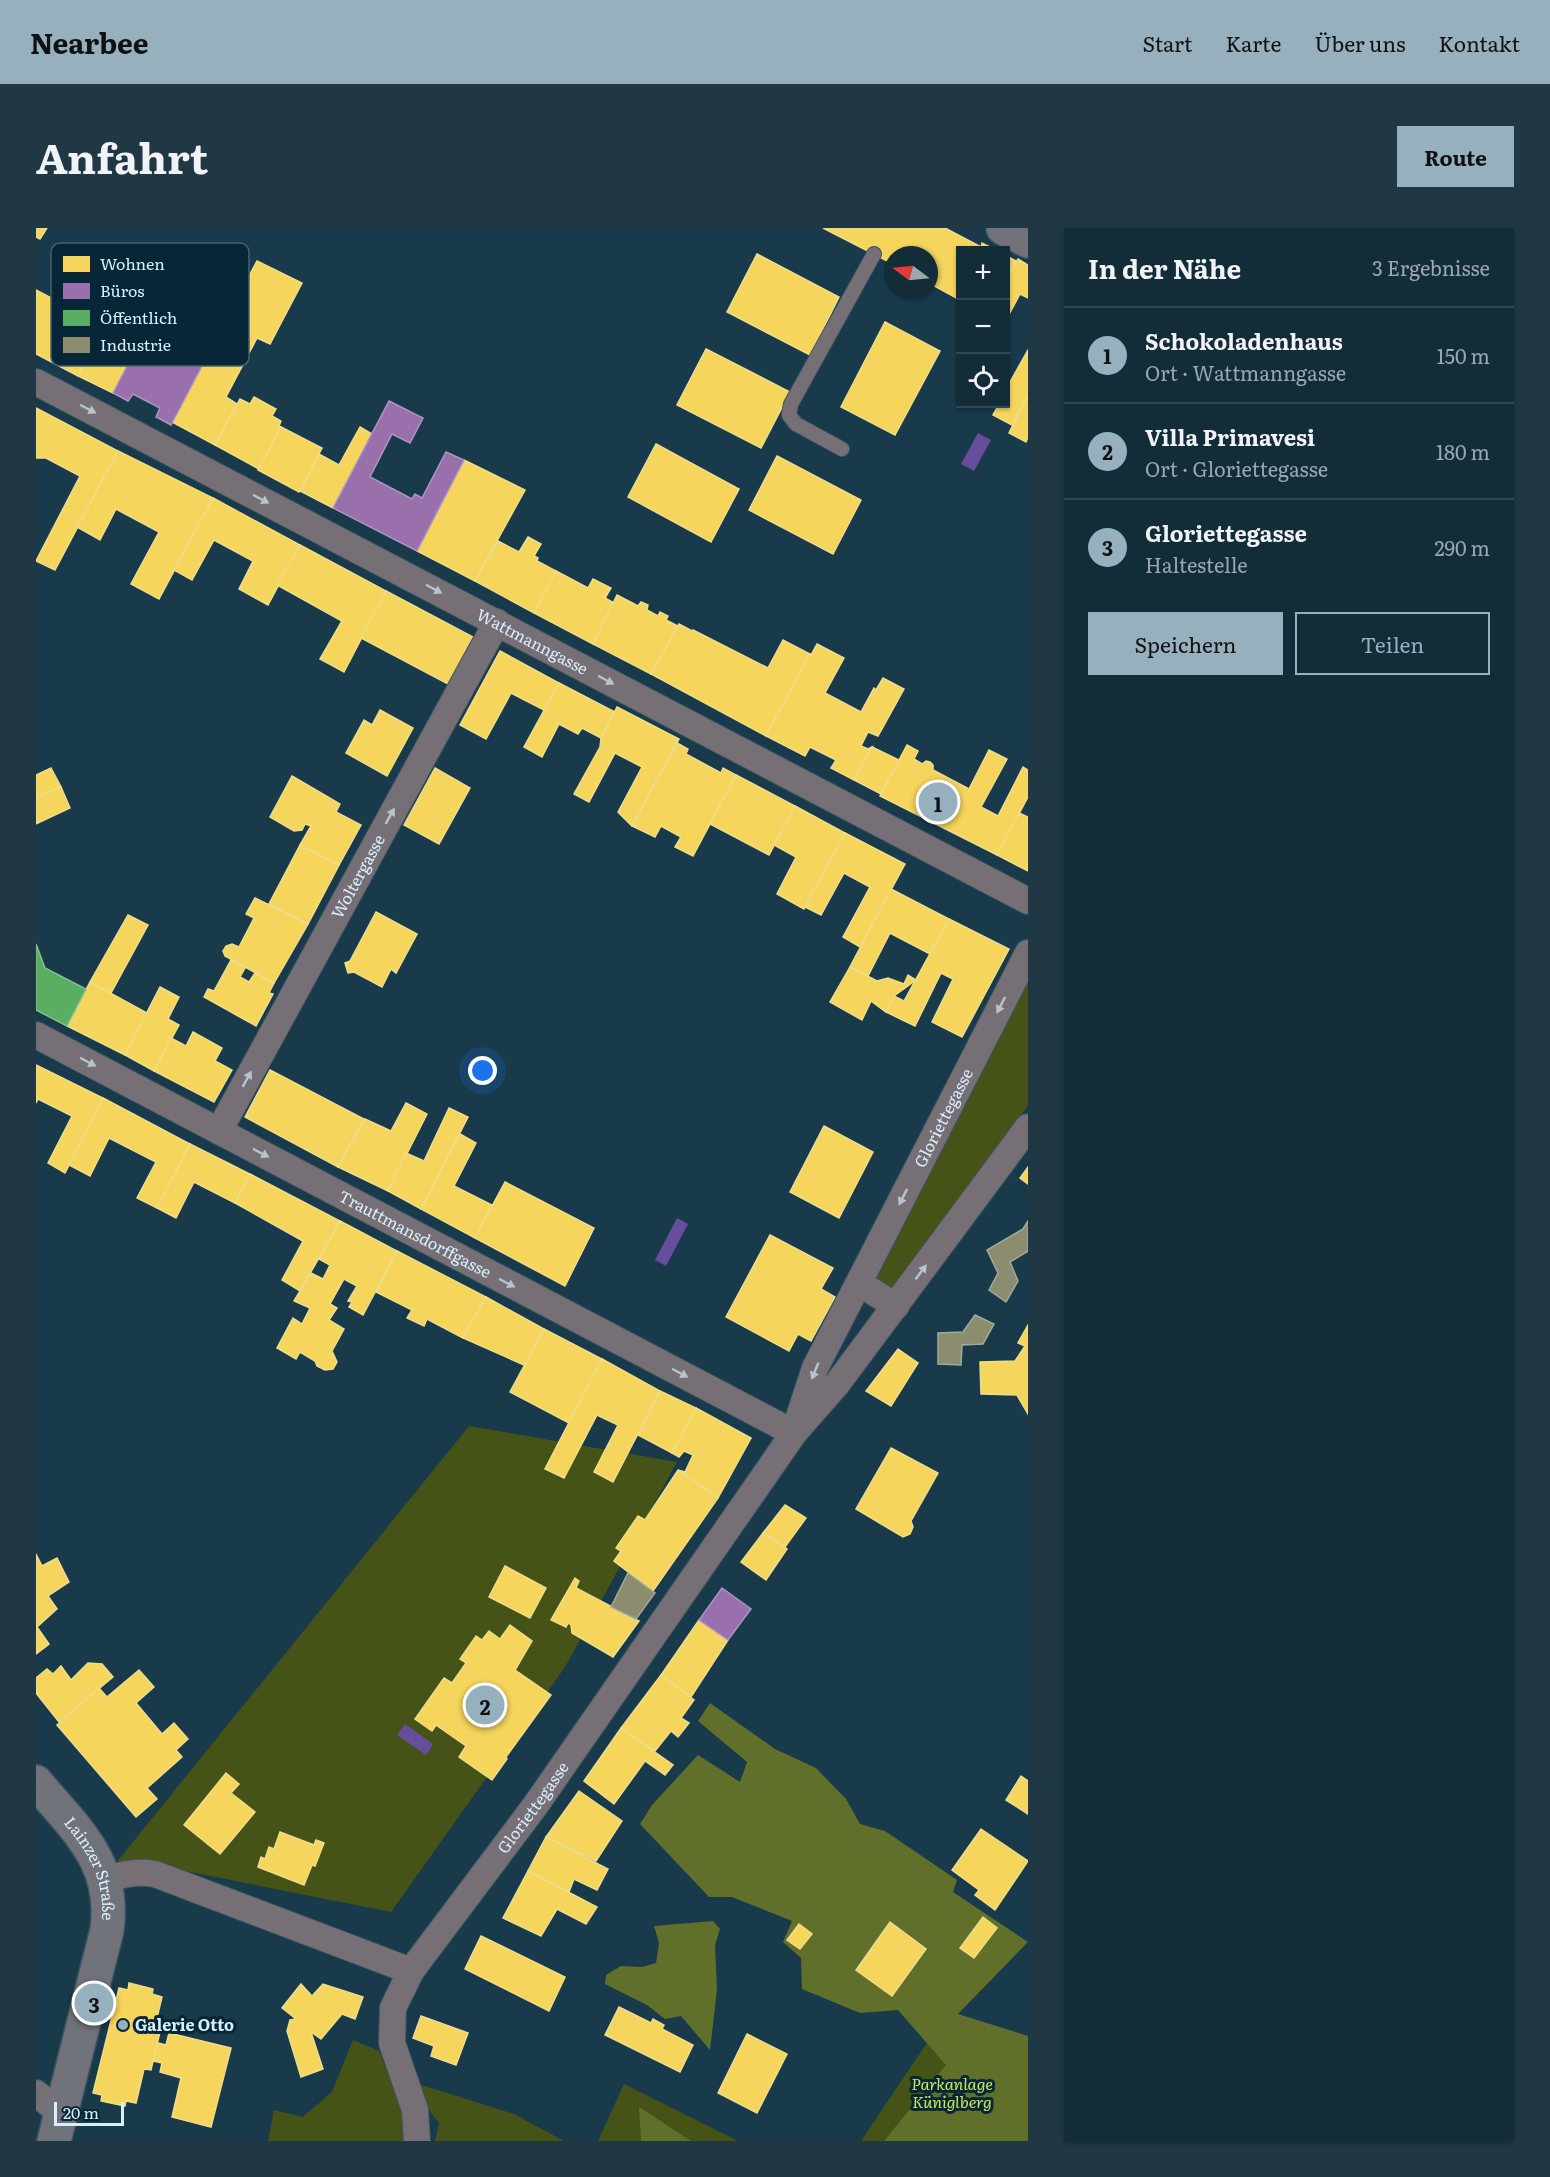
<!DOCTYPE html>
<html lang="de">
<head>
<meta charset="utf-8">
<style>
  body { margin:0; font-family:Literata,serif; background:#1f3843; color:#f1f3f6 }
  .controls { position:absolute; right:18px; top:18px; display:grid; overflow:hidden; border-radius:0px; box-shadow:0 2px 4px #0004 }
  .controls button { width:54px; height:54px; display:grid; place-items:center; padding:0; border:0; border-bottom:2px solid #314853; background:#122c38; color:#f1f3f6; font:30px sans-serif }
  .compass { position:absolute; left:848px; top:18px; width:54px; height:54px; border-radius:50%; background:#122c38; box-shadow:0 2px 4px #0004; rotate:286deg }
  .scale { position:absolute; left:18px; bottom:15px; width:70px; box-sizing:border-box; padding-left:6px; border:3px solid #daeffd; border-top:0; font-size:16px; line-height:21px; white-space:nowrap; color:#daeffd; -webkit-text-stroke:4px #072637; paint-order:stroke }
  .you { position:absolute; left:447px; top:843px; width:21px; height:21px; margin:-15px; border:4px solid #fff; border-radius:50%; background:#1a73e8; box-shadow:0 0 0 9px #1a73e833 }
  .badge { display:grid; place-items:center; width:39px; height:39px; border-radius:50%; background:#96b0be; color:#111; font-size:20px; font-weight:700 }
  .pin { position:absolute; translate:-50% -50%; border:3px solid #fff; box-shadow:0 2px 6px #0006 }
  .list { margin:0; padding:0; list-style:none }
  h2 { display:flex; justify-content:space-between; align-items:center; height:78px; margin:0; padding:0 24px; font-size:26px }
  h2 small { font-size:20px; font-weight:400; color:#9ca7ae }
  .list li { display:grid; grid-template-columns:39px 1fr auto; gap:18px; align-items:center; box-sizing:border-box; height:96px; padding:0 24px; border-top:2px solid #314853 }
  .list b { display:block; font-size:22px; white-space:nowrap }
  .list p { margin:0; font-size:20px; white-space:nowrap; color:#9ca7ae }
  .list em { font-size:20px; font-style:normal; color:#9ca7ae }
  .actions { display:flex; gap:12px; padding:18px 24px }
  .actions a { flex:1; padding:14px 0; border:2px solid #96b0be; border-radius:0px; text-align:center; font-size:21px; color:#96b0be }
  .actions .main { background:#96b0be; color:#111 }
  .icon { flex:none; width:33px; height:33px; fill:none; stroke:currentColor; stroke-width:2; stroke-linecap:round; stroke-linejoin:round }
  .map { position:relative; flex:none; width:992px; height:1913px; overflow:hidden; border-radius:0px }
  header { display:flex; align-items:center; gap:36px; box-sizing:border-box; height:84px; padding:0 30px; background:#96b0be; color:#111 }
  header strong { font-size:28px }
  nav { display:flex; gap:33px; margin-inline-start:auto; font-size:21px }
  .intro { display:flex; align-items:center; justify-content:space-between; box-sizing:border-box; height:144px; padding:0 36px }
  h1 { margin:0; font-size:42px }
  .button { padding:15px 27px; border-radius:0px; background:#96b0be; color:#111; font-size:21px; font-weight:700 }
  main { display:flex; gap:36px; padding:0 36px }
  aside { flex:1; background:#122c38; border-radius:0px; box-shadow:0 2px 4px #0004 }
  .map>svg:first-child { display:block }
  .green { fill:#465317 }
  .forest { fill:#60702b }
  .water { fill:#664e9d }
  .homes { fill:#f6d55c; stroke:#eedd8c; stroke-width:1.5 }
  .offices { fill:#9970ab; stroke:#ac96c4; stroke-width:1.5 }
  .public { fill:#5aae61; stroke:#80c290; stroke-width:1.5 }
  .industry { fill:#8c8c6e; stroke:#a3aa99; stroke-width:1.5 }
  .lines { fill:none; stroke-linecap:round; stroke-linejoin:round }
  .lane-casing { stroke:#3b5562; stroke-width:16 }
  .street-casing { stroke:#3b5562; stroke-width:28 }
  .secondary-casing { stroke:#3b5562; stroke-width:36 }
  .lane { stroke:#767076; stroke-width:14 }
  .street { stroke:#767076; stroke-width:26 }
  .secondary { stroke:#72727a; stroke-width:33 }
  .tram { stroke:#69757d; stroke-width:1.5 }
  .oneway { fill:#b7c3ce }
  .poi-dot { fill:#96b0be; stroke:#072637; stroke-width:2 }
  .labels { text-anchor:middle; stroke-width:6; stroke-linejoin:round; paint-order:stroke }
  .street-label { font-size:16px; fill:#daeffd; stroke:#072637 }
  .poi-label { font-size:16px; font-weight:bold; fill:#daeffd; stroke:#072637; text-anchor:start }
  .park-label { font-size:16px; font-style:italic; fill:#cee55b; stroke:#072637 }
  .key { fill:#072637; stroke:#466272; stroke-width:1.5 }
  .key-label { font-size:16px; fill:#daeffd }
</style>
</head>
<body>
<header>
<strong>Nearbee</strong>
<nav><a>Start</a><a>Karte</a><a>Über uns</a><a>Kontakt</a></nav>
</header>
<div class="intro"><h1>Anfahrt</h1><a class="button">Route</a></div>
<main>
<div class="map">
<svg width="992" height="1913" viewBox="0 0 992 1913">
  <rect width="100%" height="100%" fill="#183a4a"/>
  <g class="green">
    <path d="M992,752V878L857,1062L836,1049Z"/>
    <path d="M433,1198L641,1234L529,1439L355,1684L124,1638L80,1635Z"/>
    <path d="M899,1803L992,1913H825Z"/>
    <path d="M317,1812L343,1823L373,1897L372,1913H232L238,1882L267,1889L296,1864Z"/>
    <path d="M379,1855L478,1886L528,1913H399L403,1895L392,1881Z"/>
    <path d="M588,1856L702,1913H562Z"/>
  </g>
  <g class="forest">
    <path d="M674,1475L739,1521L780,1540L810,1571L824,1596L849,1603L921,1652L917,1664L992,1714L922,1786L992,1808V1913H848L910,1837L862,1782L824,1785L766,1761L765,1730L747,1714L756,1693L696,1669H673L604,1596L616,1577L662,1527L704,1554L711,1534L662,1493Z"/>
    <path d="M677,1693L684,1701L679,1717L681,1761L674,1822L645,1788L629,1791L611,1777L569,1756L570,1747L585,1738L606,1739L620,1735L623,1715L618,1698Z"/>
    <path d="M603,1879L655,1913H605Z"/>
  </g>
  <g class="water">
    <path d="M942,205L955,212L938,243L925,236Z"/>
    <path d="M641,990L652,996L630,1038L619,1032Z"/>
    <path d="M369,1496L397,1516L390,1527L361,1507Z"/>
  </g>
  <g class="homes">
    <path d="M0,0H11L4,11L0,9Z"/>
    <path d="M787,0H909L945,19L946,15L960,22H924V72L893,55V27H857V36Z"/>
    <path d="M721,26L803,69L774,127L691,84Z"/>
    <path d="M969,27L980,33L969,54Z"/>
    <path d="M982,31L992,37V70L984,66L969,94V54Z"/>
    <path d="M221,33L266,55L234,116L221,110L190,169L201,176L179,217L136,194Z"/>
    <path d="M0,62L51,89L59,73L76,81L42,148L0,126Z"/>
    <path d="M105,75L107,84L116,89L77,165L42,148L76,81Z"/>
    <path d="M849,94L904,123L859,207L805,179Z"/>
    <path d="M670,121L754,164L725,220L641,177Z"/>
    <path d="M992,122V167L976,197L957,187L963,176H969V163Z"/>
    <path d="M992,167V209L990,214L973,205Z"/>
    <path d="M218,169L240,181L236,188L245,193L243,198L245,199L223,241L179,217L204,171L214,176Z"/>
    <path d="M0,180L82,223L19,342L0,333L44,248L10,230H0Z"/>
    <path d="M245,199L286,220L263,264L222,242Z"/>
    <path d="M324,199L336,206L297,280L264,263L283,226L303,237Z"/>
    <path d="M620,216L703,261L675,314L592,269Z"/>
    <path d="M82,223L177,270L123,371L95,356L123,304L80,281L64,312L41,299Z"/>
    <path d="M741,228L825,272L797,326L713,282Z"/>
    <path d="M428,232L489,262L439,353L381,323Z"/>
    <path d="M177,270L264,317L232,377L203,361L217,333L178,312L156,352L138,342Z"/>
    <path d="M492,309L505,316L498,328L502,330L501,333L520,343L498,385L439,353L462,313L483,324Z"/>
    <path d="M264,317L350,363L308,444L284,431L306,393L241,357Z"/>
    <path d="M520,343L552,360L557,351L575,360L569,370L578,375L557,416L498,385Z"/>
    <path d="M350,363L437,409L412,456L325,410Z"/>
    <path d="M581,367L602,378L605,374L612,377L611,382L622,388L624,384L632,388L630,392L642,398L615,446L557,416Z"/>
    <path d="M643,396L656,403L657,402L732,440L747,412L774,426L730,508L615,446Z"/>
    <path d="M781,416L808,430L789,465L825,484L838,460L840,462L847,450L868,461L842,508L832,504L825,518L832,521L836,519L818,552L795,540L800,532L774,519L769,528L730,508L774,426L775,427Z"/>
    <path d="M464,423L523,455L508,482L475,465L450,511L424,497Z"/>
    <path d="M523,455L579,484L565,510L546,500L542,506L523,496L506,529L488,519Z"/>
    <path d="M581,479L643,511L596,598L582,584L606,539L579,525L553,574L538,566L564,519L565,510Z"/>
    <path d="M344,482L377,500L351,548L310,525L328,492L336,497Z"/>
    <path d="M641,515L652,521L650,526L685,545L687,540L700,547L657,628L639,619L645,609L625,598L619,609L596,598Z"/>
    <path d="M871,517L882,523L878,531L886,536L890,533L894,534L897,537V542L933,561L953,522L971,531L945,579L962,588L987,539L992,542V569L961,627L844,568Z"/>
    <path d="M836,519L863,532L845,566L818,552Z"/>
    <path d="M15,540L25,559L0,570V547Z"/>
    <path d="M399,540L434,560L403,616L368,597Z"/>
    <path d="M700,547L759,578L733,627L674,596Z"/>
    <path d="M256,548L304,576L300,584L325,597L303,637L264,617L275,598L269,596L266,602L258,603L234,589Z"/>
    <path d="M25,559L34,580L0,596V570Z"/>
    <path d="M759,578L809,605L768,681L741,666L760,629L738,617Z"/>
    <path d="M983,585L992,589V643L961,627Z"/>
    <path d="M809,605L869,636L824,719L807,709L834,659L808,645L785,687L769,679Z"/>
    <path d="M264,617L303,637L272,696L233,676Z"/>
    <path d="M855,661L913,691L894,726L854,705L832,748L814,739Z"/>
    <path d="M219,670L272,696L238,755L189,728L187,723L190,718L196,716L203,719L218,690L210,686Z"/>
    <path d="M340,684L381,706L360,745L355,741L346,759L318,744L312,745L309,735L314,733Z"/>
    <path d="M92,687L112,697L75,765L54,754Z"/>
    <path d="M913,691L973,721L926,809L896,794L917,751L905,745L879,798L850,784L858,768L868,773Z"/>
    <path d="M195,732L209,740L204,749L213,754L219,745L238,755L233,765L237,766L220,798L168,769L172,761L178,763Z"/>
    <path d="M814,739L841,753L852,750L868,756L872,747L880,752L858,768L850,784L835,773L826,792L794,774Z"/>
    <path d="M54,754L111,785L89,827L31,798Z"/>
    <path d="M124,759L143,769L132,791L143,797L118,843L89,827Z"/>
    <path d="M157,804L186,820L179,833L196,842L178,874L118,843L135,810L150,818Z"/>
    <path d="M0,837L67,870L29,945L12,935L36,888L2,871L0,875Z"/>
    <path d="M234,842L328,891L302,939L209,889Z"/>
    <path d="M67,870L154,916L121,980L101,970L120,934L73,910L54,948L33,937Z"/>
    <path d="M370,875L391,886L352,963L302,939L329,891L355,903Z"/>
    <path d="M413,880L432,889L385,981L352,963L370,925L388,933Z"/>
    <path d="M788,898L837,924L803,990L754,964Z"/>
    <path d="M424,906L440,915L418,958L456,977L439,1010L385,981Z"/>
    <path d="M154,916L214,946L199,975L158,954L140,990L121,980Z"/>
    <path d="M992,939V956L984,950Z"/>
    <path d="M214,946L304,993L264,1063L246,1052L267,1013L199,975Z"/>
    <path d="M469,954L558,1000L529,1058L439,1010Z"/>
    <path d="M304,993L361,1023L327,1087L313,1079L316,1074L312,1073L321,1058L308,1051L294,1076L301,1080L293,1092L308,1101L296,1123L301,1134L297,1141L289,1142L281,1138L279,1133L264,1124L260,1131L241,1120L257,1090L266,1096L274,1080L258,1073L275,1045L287,1051L294,1037L283,1031Z"/>
    <path d="M734,1007L797,1040L785,1061L799,1069L775,1113L762,1106L753,1123L690,1089Z"/>
    <path d="M361,1023L450,1069L427,1110L391,1091L388,1098L371,1090L376,1082L340,1064Z"/>
    <path d="M450,1069L508,1101L488,1137L427,1110Z"/>
    <path d="M992,1097V1186L981,1167L945,1166L944,1134L979,1133L989,1118L982,1115Z"/>
    <path d="M508,1101L566,1131L533,1195L474,1164Z"/>
    <path d="M862,1121L882,1135L855,1178L830,1163Z"/>
    <path d="M566,1131L624,1163L577,1254L558,1244L582,1197L561,1187L528,1250L509,1241Z"/>
    <path d="M624,1163L660,1180L636,1225L602,1207Z"/>
    <path d="M660,1180L715,1210L682,1270L642,1242L649,1244L657,1227L648,1223L643,1229L636,1225Z"/>
    <path d="M855,1220L902,1245L875,1293L877,1299L874,1306L867,1309L820,1281Z"/>
    <path d="M642,1242L682,1270L617,1363L578,1333L585,1323L580,1320L602,1288L609,1292Z"/>
    <path d="M749,1277L770,1290L749,1319L727,1305Z"/>
    <path d="M727,1305L751,1321L730,1352L705,1334Z"/>
    <path d="M0,1326L6,1338L21,1330L33,1354L12,1368L21,1381L1,1399L13,1416L0,1426Z"/>
    <path d="M469,1338L510,1360L494,1390L453,1369Z"/>
    <path d="M539,1350L543,1353L540,1360L603,1393L577,1429L536,1405L535,1397L532,1395L530,1399L515,1392Z"/>
    <path d="M663,1392L692,1412L655,1469L625,1447Z"/>
    <path d="M474,1397L496,1413L479,1442L515,1467L470,1529L471,1531L456,1552L423,1529L430,1518L400,1497L396,1503L379,1491L408,1450L416,1455L430,1435L424,1431L440,1408L446,1412L453,1403L464,1411Z"/>
    <path d="M52,1435L66,1436L77,1449L23,1494L0,1465V1450L11,1441L17,1446L25,1438L35,1452Z"/>
    <path d="M103,1442L118,1459L100,1475L126,1506L138,1495L152,1511L140,1522L146,1529L111,1560L121,1571L100,1589L21,1497L63,1460L71,1469Z"/>
    <path d="M625,1447L658,1472L645,1490L653,1495L642,1509L635,1503L619,1523L585,1500Z"/>
    <path d="M585,1500L637,1537L629,1547L609,1533L578,1576L548,1553Z"/>
    <path d="M190,1545L203,1556L195,1565L219,1584L184,1626L148,1597Z"/>
    <path d="M985,1548L992,1553V1586L970,1572Z"/>
    <path d="M543,1563L586,1593L560,1633L510,1609Z"/>
    <path d="M945,1601L992,1633L959,1682L939,1667L943,1662L916,1642Z"/>
    <path d="M244,1604L278,1617L280,1612L288,1615L279,1638L276,1637L268,1657L222,1639L225,1629L229,1631L233,1619L238,1621Z"/>
    <path d="M510,1609L572,1641L561,1662L538,1651L533,1664L492,1643Z"/>
    <path d="M492,1643L561,1679L550,1696L521,1681L505,1708L467,1690Z"/>
    <path d="M947,1689L961,1700L938,1730L924,1720Z"/>
    <path d="M854,1694L890,1721L856,1768L820,1742Z"/>
    <path d="M763,1696L776,1706L764,1721L751,1712Z"/>
    <path d="M445,1708L529,1749L513,1783L429,1741Z"/>
    <path d="M93,1755L117,1761L116,1766L126,1769L118,1802L124,1804L115,1842L108,1841L100,1875L90,1873L89,1878L65,1873L66,1867L57,1865L83,1760L92,1762Z"/>
    <path d="M265,1756L276,1768L287,1756L327,1769L319,1791L306,1786L285,1811L275,1804L287,1841L265,1849L251,1803L254,1792L260,1791L246,1780Z"/>
    <path d="M583,1779L615,1795L617,1791L628,1797L626,1801L657,1817L644,1844L569,1807Z"/>
    <path d="M385,1788L432,1805L420,1837L395,1828L398,1818L377,1810Z"/>
    <path d="M133,1805L195,1820L175,1899L136,1889L145,1850L124,1844L126,1835L117,1833L122,1815L130,1817Z"/>
    <path d="M711,1806L751,1826L721,1885L682,1865Z"/>
  </g>
  <g class="offices">
    <path d="M138,48L157,58L140,92L162,103L180,70L197,79L135,197L120,189L124,180L97,166L92,173L77,165Z"/>
    <path d="M353,173L387,190L374,215L356,206L334,249L376,271L379,266L386,270L410,224L428,232L381,323L297,280Z"/>
    <path d="M686,1360L715,1381L692,1412L663,1392Z"/>
  </g>
  <path class="public" d="M0,716L9,740L50,761L31,798L0,782Z"/>
  <g class="industry">
    <path d="M992,993V1023L974,1034L982,1053L970,1074L953,1062L962,1045L951,1022L987,1001Z"/>
    <path d="M939,1087L958,1096L947,1116L926,1117L925,1137L902,1136V1105L927,1104Z"/>
    <path d="M592,1345L619,1365L600,1391L575,1379Z"/>
  </g>
  <g class="lines">
    <defs>
      <path id="lane" d="M806,221L760,196L753,187L755,176L838,26"/>
      <g id="street">
        <path id="s1" d="M0,154L992,673"/>
        <path id="s2" d="M0,807L758,1205"/>
        <path id="s3" d="M183,903L461,394"/>
        <path d="M823,1055L860,1078"/>
        <path id="s4" d="M761,1195L779,1140L992,725"/>
        <path d="M70,1652C87,1646 101,1643 119,1646L375,1743"/>
        <path d="M0,1865L25,1886"/>
        <path id="s5" d="M381,1913L379,1882L356,1815L357,1780L375,1743L499,1578L758,1205L801,1156L992,899"/>
      </g>
      <g id="secondary">
        <path d="M967,0L992,13"/>
        <path id="s6" d="M0,1554C40,1602 80,1634 71,1702L18,1913"/>
      </g>
    </defs>
    <use href="#lane" class="lane-casing"/>
    <use href="#street" class="street-casing"/>
    <use href="#secondary" class="secondary-casing"/>
    <use href="#lane" class="lane"/>
    <use href="#street" class="street"/>
    <use href="#secondary" class="secondary"/>
    <g class="tram">
      <path d="M0,1544L65,1625L73,1642L79,1674L74,1712L24,1913"/>
      <path d="M0,1561C41,1611 79,1640 63,1710L13,1913"/>
    </g>
  </g>
  <defs><path id="oneway-solid" d="M-6-.8H1V-3.2L6.5 0L1 3.2V.8H-6Z" transform="scale(1.5)"/></defs>
  <g class="oneway">
    <use href="#oneway-solid" transform="translate(52 181) rotate(28)"/>
    <use href="#oneway-solid" transform="translate(225 271) rotate(28)"/>
    <use href="#oneway-solid" transform="translate(398 361) rotate(28)"/>
    <use href="#oneway-solid" transform="translate(570 452) rotate(28)"/>
    <use href="#oneway-solid" transform="translate(354 588) rotate(-61)"/>
    <use href="#oneway-solid" transform="translate(965 777) rotate(117)"/>
    <use href="#oneway-solid" transform="translate(52 834) rotate(28)"/>
    <use href="#oneway-solid" transform="translate(211 851) rotate(-61)"/>
    <use href="#oneway-solid" transform="translate(225 925) rotate(28)"/>
    <use href="#oneway-solid" transform="translate(867 969) rotate(117)"/>
    <use href="#oneway-solid" transform="translate(885 1044) rotate(-53)"/>
    <use href="#oneway-solid" transform="translate(471 1055) rotate(28)"/>
    <use href="#oneway-solid" transform="translate(779 1143) rotate(112)"/>
    <use href="#oneway-solid" transform="translate(644 1145) rotate(28)"/>
  </g>
  <circle class="poi-dot" cx="87" cy="1797" r="6"/>
  <g class="labels">
    <g class="street-label">
      <text dy="6" stroke="none"><textPath href="#s1" startOffset="560">Wattmanngasse</textPath></text>
      <text dy="6" stroke="none"><textPath href="#s3" startOffset="290">Woltergasse</textPath></text>
      <text dy="6" stroke="none"><textPath href="#s4" startOffset="339">Gloriettegasse</textPath></text>
      <text dy="6" stroke="none"><textPath href="#s2" startOffset="428">Trauttmansdorffgasse</textPath></text>
      <text dy="6" stroke="none"><textPath href="#s5" startOffset="382">Gloriettegasse</textPath></text>
      <text dy="6" stroke="none"><textPath href="#s6" startOffset="105">Lainzer Straße</textPath></text>
    </g>
    <g class="poi-label">
      <text x="99" y="1803">Galerie Otto</text>
    </g>
    <g class="park-label">
      <text x="916" y="1862">Parkanlage<tspan x="916" dy="18">Küniglberg</tspan></text>
    </g>
  </g>
  <rect x="15" y="15" width="198" height="123" rx="9" class="key"/>
  <rect x="27" y="28" width="27" height="16" fill="#f6d55c"/>
  <rect x="27" y="55" width="27" height="16" fill="#9970ab"/>
  <rect x="27" y="82" width="27" height="16" fill="#5aae61"/>
  <rect x="27" y="109" width="27" height="16" fill="#8c8c6e"/>
  <g class="key-label">
    <text x="64" y="42">Wohnen</text>
    <text x="64" y="69">Büros</text>
    <text x="64" y="96">Öffentlich</text>
    <text x="64" y="123">Industrie</text>
  </g>
</svg>
<div class="controls">
<button>+</button>
<button>−</button>
<button><svg class="icon" aria-label="locate" viewBox="0 0 24 24"><circle cx="12" cy="12" r="6"/><path d="M12 2v4M12 18v4M2 12h4M18 12h4"/></svg></button>
</div>
<svg class="compass" viewBox="-18 -18 36 36"><path d="M0-13l5 13h-10z" fill="#e53935"/><path d="M0 13l5-13h-10z" fill="#9ca7ae"/></svg>
<div class="scale">20 m</div>
<div class="you"></div>
<div class="pin badge" style="left:902px;top:574px">1</div>
<div class="pin badge" style="left:449px;top:1477px">2</div>
<div class="pin badge" style="left:58px;top:1775px">3</div>
</div>
<aside>
<h2>In der Nähe<small>3 Ergebnisse</small></h2>
<ul class="list">
<li><span class="badge">1</span><div><b>Schokoladenhaus</b><p>Ort · Wattmanngasse</p></div><em>150 m</em></li>
<li><span class="badge">2</span><div><b>Villa Primavesi</b><p>Ort · Gloriettegasse</p></div><em>180 m</em></li>
<li><span class="badge">3</span><div><b>Gloriettegasse</b><p>Haltestelle</p></div><em>290 m</em></li>
</ul>
<div class="actions"><a class="main">Speichern</a><a>Teilen</a></div>
</aside>
</main>
</body>
</html>
